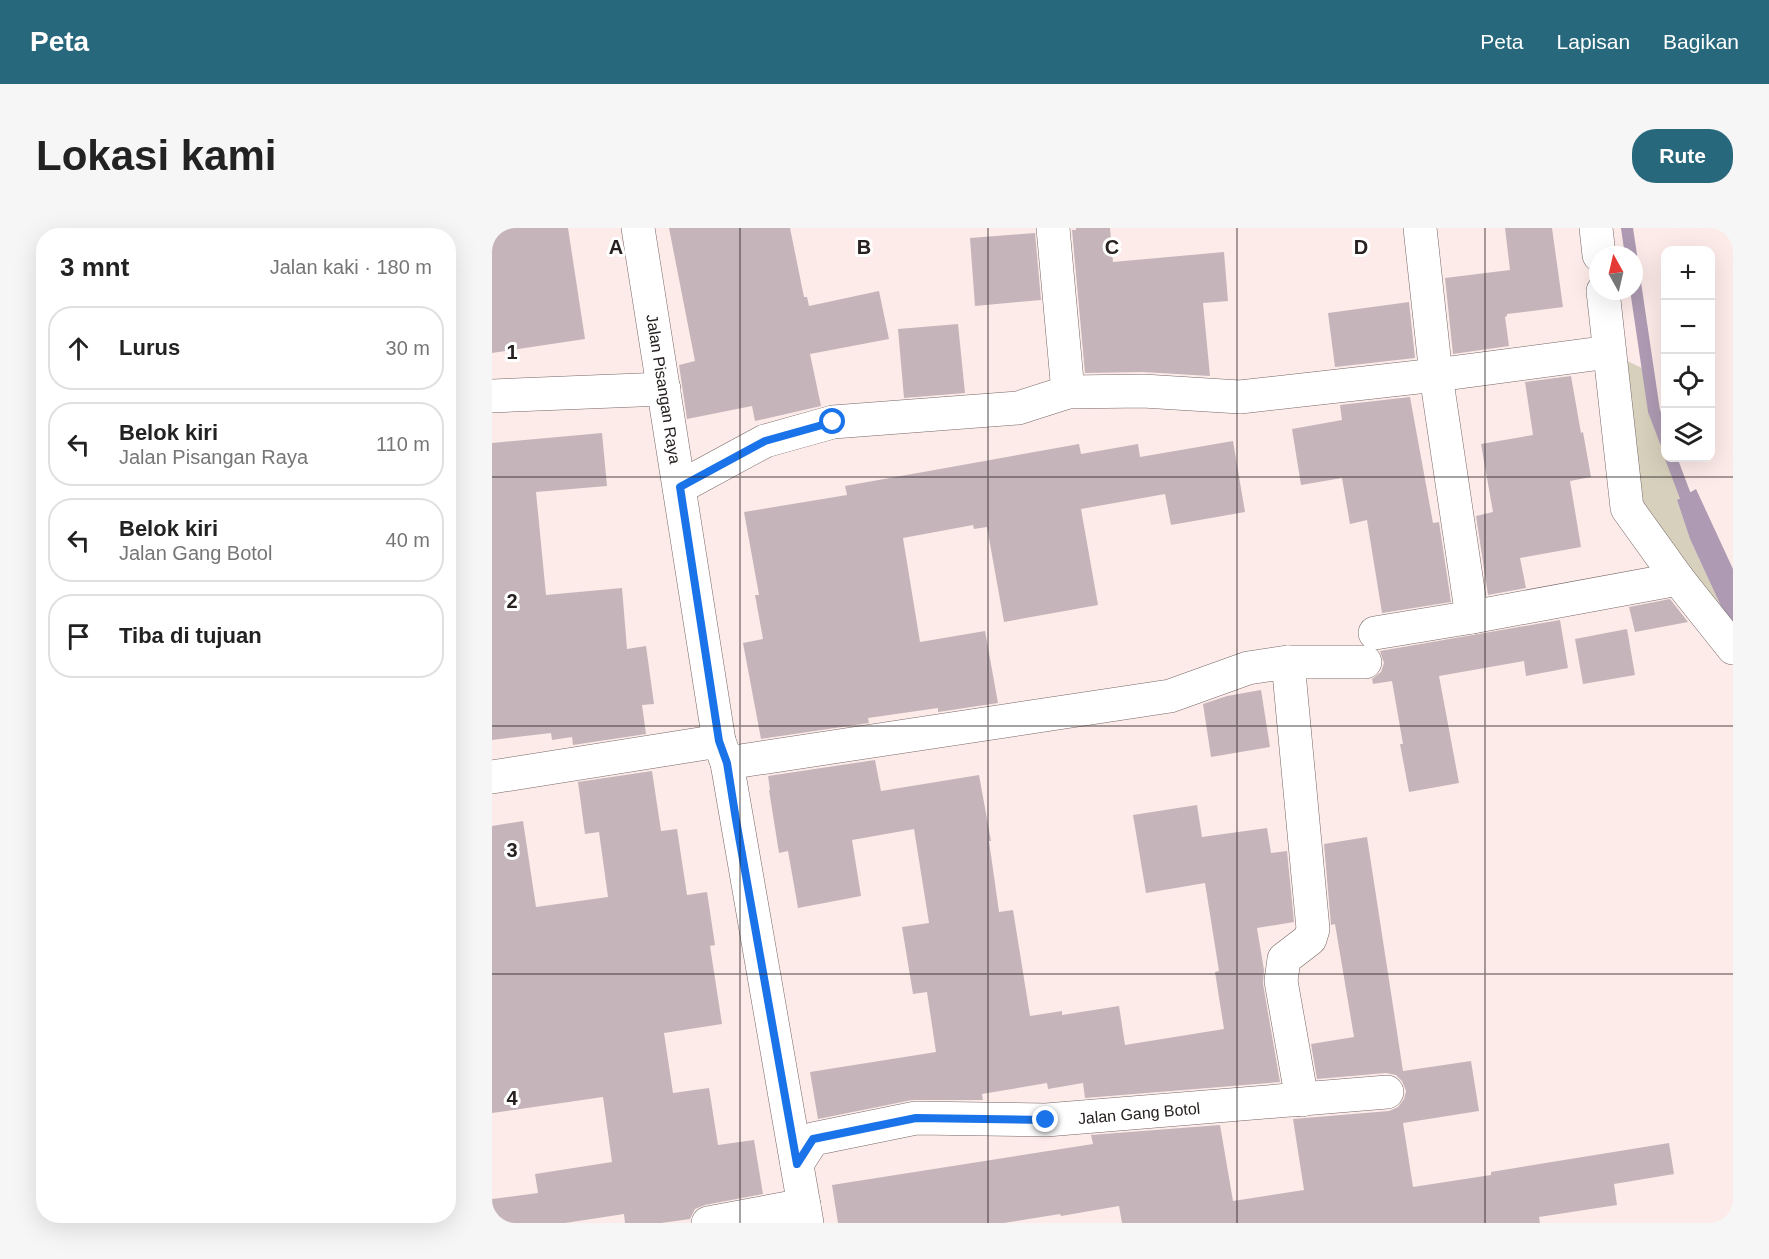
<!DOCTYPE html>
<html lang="id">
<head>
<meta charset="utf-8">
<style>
  body { margin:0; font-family:Helvetica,sans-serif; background:#f6f6f6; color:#222 }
  .controls { position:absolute; right:18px; top:18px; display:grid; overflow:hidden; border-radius:12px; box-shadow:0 6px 24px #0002 }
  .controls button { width:54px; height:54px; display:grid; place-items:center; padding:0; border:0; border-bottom:2px solid #e0e0e0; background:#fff; color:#222; font:30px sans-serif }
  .compass { position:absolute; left:1097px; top:18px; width:54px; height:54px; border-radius:50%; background:#fff; box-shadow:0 6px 24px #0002; rotate:352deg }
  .stop { position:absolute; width:18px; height:18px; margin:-14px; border:4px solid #1a73e8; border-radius:50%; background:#fff }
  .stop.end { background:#1a73e8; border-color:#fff; box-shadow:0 2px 6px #0008 }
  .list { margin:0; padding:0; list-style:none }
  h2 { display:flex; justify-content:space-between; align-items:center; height:78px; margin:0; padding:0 24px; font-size:26px }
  h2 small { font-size:20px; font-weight:400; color:#767676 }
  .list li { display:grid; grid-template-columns:39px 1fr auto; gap:18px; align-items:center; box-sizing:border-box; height:84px; margin:0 12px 12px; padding:0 12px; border:2px solid #e0e0e0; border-radius:24px }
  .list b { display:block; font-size:22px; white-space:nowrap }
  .list p { margin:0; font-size:20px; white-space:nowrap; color:#767676 }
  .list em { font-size:20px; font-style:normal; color:#767676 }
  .icon { flex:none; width:33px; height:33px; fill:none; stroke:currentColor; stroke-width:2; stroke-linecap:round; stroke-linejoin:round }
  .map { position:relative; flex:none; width:1241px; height:995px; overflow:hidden; border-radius:24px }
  header { display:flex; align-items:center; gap:36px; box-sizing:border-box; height:84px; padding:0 30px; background:#27687c; color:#fff }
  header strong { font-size:28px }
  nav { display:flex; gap:33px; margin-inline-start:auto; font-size:21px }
  .intro { display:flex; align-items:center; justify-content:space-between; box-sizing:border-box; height:144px; padding:0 36px }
  h1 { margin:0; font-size:42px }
  .button { padding:15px 27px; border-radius:24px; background:#27687c; color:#fff; font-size:21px; font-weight:700 }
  main { display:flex; gap:36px; padding:0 36px }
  aside { flex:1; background:#fff; border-radius:24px; box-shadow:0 6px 24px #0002 }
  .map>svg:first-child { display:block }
  .green { fill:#d7d0bc }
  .water { fill:#ae9bb3 }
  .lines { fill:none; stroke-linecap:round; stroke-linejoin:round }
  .stream { stroke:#ae9bb3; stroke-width:12 }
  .building { fill:#c5b5bb }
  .minor-casing { stroke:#776766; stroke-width:34 }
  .minor { stroke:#fff; stroke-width:33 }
  .route { stroke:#1a73e8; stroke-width:8 }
  .grid { fill:none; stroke:#272120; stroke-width:1.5; stroke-opacity:0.55 }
  .labels { text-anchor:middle; stroke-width:6; stroke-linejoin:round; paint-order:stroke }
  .street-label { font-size:16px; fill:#272120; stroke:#fff }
  .grid-label { font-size:20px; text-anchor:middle; font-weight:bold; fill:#272120; stroke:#fff; stroke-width:6; stroke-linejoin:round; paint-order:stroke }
</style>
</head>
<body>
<header>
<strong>Peta</strong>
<nav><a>Peta</a><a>Lapisan</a><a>Bagikan</a></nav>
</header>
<div class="intro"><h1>Lokasi kami</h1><a class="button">Rute</a></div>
<main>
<aside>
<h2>3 mnt<small>Jalan kaki · 180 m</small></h2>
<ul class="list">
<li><svg class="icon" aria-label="ahead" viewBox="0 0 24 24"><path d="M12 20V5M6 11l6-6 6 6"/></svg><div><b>Lurus</b></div><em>30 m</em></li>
<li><svg class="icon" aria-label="left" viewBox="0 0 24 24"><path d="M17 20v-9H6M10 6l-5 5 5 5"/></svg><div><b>Belok kiri</b><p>Jalan Pisangan Raya</p></div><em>110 m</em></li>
<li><svg class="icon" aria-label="left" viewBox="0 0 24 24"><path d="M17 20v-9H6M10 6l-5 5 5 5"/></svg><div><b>Belok kiri</b><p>Jalan Gang Botol</p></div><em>40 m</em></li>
<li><svg class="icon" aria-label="arrive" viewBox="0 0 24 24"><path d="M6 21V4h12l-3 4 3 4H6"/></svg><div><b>Tiba di tujuan</b></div></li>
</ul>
</aside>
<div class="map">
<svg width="1241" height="995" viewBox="0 0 1241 995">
  <rect width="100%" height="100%" fill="#fdebe9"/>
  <path class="green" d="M1117,124L1156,143L1162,183L1173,214L1174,230H1179L1193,267L1185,272L1198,311L1234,389L1135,280Z"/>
  <path class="water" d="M1204,261L1241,341V411L1234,389L1198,311L1185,272Z"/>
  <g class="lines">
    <g class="stream">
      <path d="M1135,0L1139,27"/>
      <path d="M1142,48L1162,183L1174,214"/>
      <path d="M1179,230L1193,267"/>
    </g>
  </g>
  <g class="building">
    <path d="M0,0H76L93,111L0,125Z"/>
    <path d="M177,0H298L312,69H315L317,78L387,63L397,111L318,126L329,178L263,193L260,178L195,191L187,137L203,133Z"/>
    <path d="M584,0H618L621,34L732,24L736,73L711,75L718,148L651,144L593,145L580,2H584Z"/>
    <path d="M1013,0H1060L1071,79L1015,86V88L1013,89L1017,118L961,126L953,50L1018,42Z"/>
    <path d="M543,5L549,72L483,78L478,10Z"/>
    <path d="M917,74L923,130L843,139L836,85Z"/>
    <path d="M466,96L473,165L412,170L406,101Z"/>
    <path d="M1079,148L1089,205L1091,204L1099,249L1078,253L1089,319L1028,330L1034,360L996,367L984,288L1001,284L989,216L1041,207L1033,154Z"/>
    <path d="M918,169L941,295L947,294L959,374L890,385L875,292L858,296L850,250L809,257L800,201L850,192L848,177Z"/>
    <path d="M110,205L115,258L44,264L54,367L130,360L135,421L154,418L162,476L150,477L154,506L81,517L80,509L60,512L59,505L0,512V215Z"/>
    <path d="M741,213L753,284L679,297L673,266L589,281L606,377L512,394L495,299L482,301L481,297L411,310L428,414L493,403L506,475L446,484V480L376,490L377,495L269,511L251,415L271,411L263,367H267L252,284L355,267L353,258L587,216L589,226L646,216L648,229Z"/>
    <path d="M1178,371L1196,394L1143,404L1137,379Z"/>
    <path d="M1068,392L1076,440L1034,448L1032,433L947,448L967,555L917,564L908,516H911L900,453L881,456L880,451L889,444L892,435L888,423Z"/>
    <path d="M1135,401L1143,447L1091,456L1083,411Z"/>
    <path d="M769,462L778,519L719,529L711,476L735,468Z"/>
    <path d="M383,532L389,563L487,547L499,613H497L507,684L521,682L538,788L570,783V787L627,778L633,817L732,801L723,744L727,743L713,655L654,665L641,587L705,577L710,609L775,600L779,625L795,623L802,694L765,700L772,742L771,756L788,854L593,870L591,855L556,861L555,855L490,866L491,872H420L326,891L318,844L444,824L435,764L421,766L410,699L437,695L422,601L360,612L369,668L306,680L296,623L287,625L277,562H278L276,548Z"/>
    <path d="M160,543L169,603L185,601L195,667L215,664L223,717L218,718L230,796L172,805L181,865L217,860L226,917L262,912L271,966L213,977L203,981L198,991L169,995H133L132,986L73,995H0V971L46,965L43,946L120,934L111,869L0,885V598L31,593L44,679L116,669L107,604L93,606L86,554Z"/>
    <path d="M875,609L911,843L979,833L987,883L911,895L921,959L999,947V944L1177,915L1182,946L1122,956L1125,977L1047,989L1048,995H630L627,978L569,988L568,986L512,995H346L340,957L601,916L599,907L728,897L741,973L812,962L801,891L897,883L906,879L912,871L914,863L910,853L904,847L894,845L825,851L819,816L862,809L843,696L839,697L832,616Z"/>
  </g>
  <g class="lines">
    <defs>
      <g id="minor">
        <path d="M146,0L227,513L235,535L315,995"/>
        <path d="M561,0L576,164"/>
        <path d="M1104,0L1107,27"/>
        <path d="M1111,63L1135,280L1186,351L1241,420"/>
        <path d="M0,168L172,161"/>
        <path d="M188,259L273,213L341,194L526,180L576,164L651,163L748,169L944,147L1117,124"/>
        <path d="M980,389L1186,351"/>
        <path d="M883,405L980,389L944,147L928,0"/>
        <path d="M796,434L821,701L818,711L792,731L789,753L810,872"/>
        <path d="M235,535L678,468L756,440L796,434H873"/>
        <path d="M0,549L227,513"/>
        <path d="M305,936L321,911L424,890L554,892L895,864"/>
        <path d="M216,995L312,977"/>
      </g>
    </defs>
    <use href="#minor" class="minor-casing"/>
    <use href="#minor" class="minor"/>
  </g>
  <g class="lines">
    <path class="route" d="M341,194L273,213L188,259L227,513L235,535L244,592L305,936L321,911L424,890L554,892"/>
  </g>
  <path class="grid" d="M248,0V995M496,0V995M745,0V995M993,0V995M0,249H1241M0,498H1241M0,746H1241"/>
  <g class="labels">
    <g class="street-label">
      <text transform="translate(172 161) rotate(81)" y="6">Jalan Pisangan Raya</text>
      <text transform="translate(647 885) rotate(-5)" y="6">Jalan Gang Botol</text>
    </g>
  </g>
  <g class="grid-label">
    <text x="124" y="26">A</text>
    <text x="372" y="26">B</text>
    <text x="620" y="26">C</text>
    <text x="869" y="26">D</text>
    <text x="20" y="131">1</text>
    <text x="20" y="380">2</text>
    <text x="20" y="629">3</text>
    <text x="20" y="877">4</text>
  </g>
</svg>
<div class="controls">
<button>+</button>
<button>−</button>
<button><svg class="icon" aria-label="locate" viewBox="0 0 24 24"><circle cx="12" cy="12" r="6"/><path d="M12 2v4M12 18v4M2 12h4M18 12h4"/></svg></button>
<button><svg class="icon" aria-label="layers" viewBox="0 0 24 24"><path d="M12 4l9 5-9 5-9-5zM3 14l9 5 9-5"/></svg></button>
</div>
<svg class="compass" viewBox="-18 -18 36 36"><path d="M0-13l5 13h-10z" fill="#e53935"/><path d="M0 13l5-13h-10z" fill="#767676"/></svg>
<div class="stop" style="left:341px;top:194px"></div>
<div class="stop end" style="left:554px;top:892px"></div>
</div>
</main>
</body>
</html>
